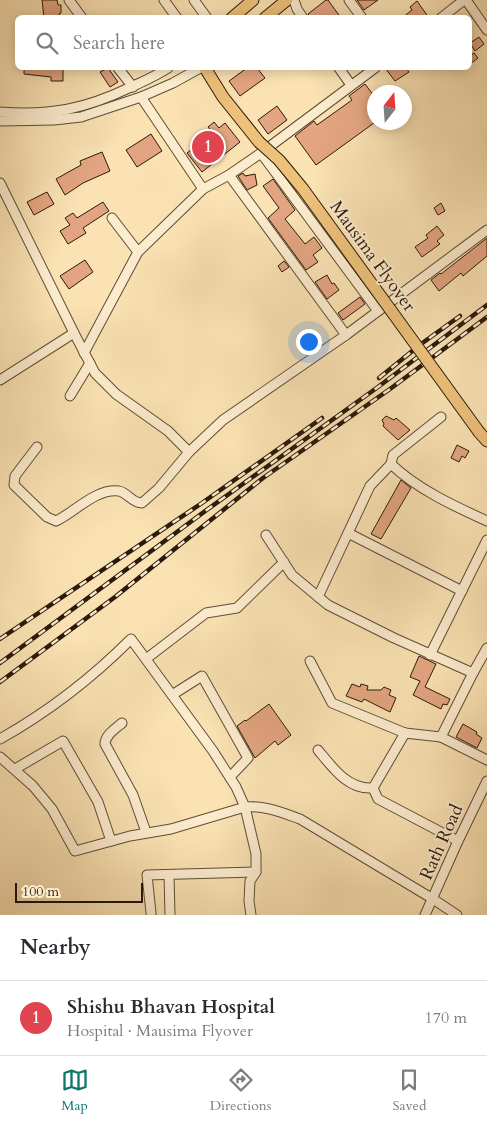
<!DOCTYPE html>
<html lang="en">
<head>
<meta charset="utf-8">
<style>
  body { margin:0; font-family:Cardo,serif; background:#f7f7f7; color:#2b2b33 }
  .compass { position:absolute; left:367px; top:85px; width:45px; height:45px; border-radius:50%; background:#fff; box-shadow:0 2px 12px #0003; rotate:17deg }
  .scale { position:absolute; left:15px; bottom:12px; width:128px; box-sizing:border-box; padding-left:5px; border:2px solid #2b1a0b; border-top:0; font-size:14px; line-height:18px; white-space:nowrap; color:#2b1a0b; -webkit-text-stroke:4px #fcecce; paint-order:stroke }
  .you { position:absolute; left:308px; top:341px; width:18px; height:18px; margin:-12px; border:4px solid #fff; border-radius:50%; background:#1a73e8; box-shadow:0 0 0 8px #1a73e833 }
  .badge { display:grid; place-items:center; width:32px; height:32px; border-radius:50%; background:#0f766e; color:#fff; font-size:16px; font-weight:700 }
  .pin { position:absolute; translate:-50% -50%; border:2px solid #fff; box-shadow:0 1px 5px #0006 }
  .list { margin:0; padding:0; list-style:none }
  h2 { display:flex; justify-content:space-between; align-items:center; height:65px; margin:0; padding:0 20px; font-size:21px }
  h2 small { font-size:16px; font-weight:400; color:#7c7c81 }
  .list li { display:grid; grid-template-columns:32px 1fr auto; gap:15px; align-items:center; box-sizing:border-box; height:75px; padding:0 20px; border-top:1px solid #e1e1e2 }
  .list b { display:block; font-size:19px; white-space:nowrap }
  .list p { margin:0; font-size:16px; white-space:nowrap; color:#7c7c81 }
  .list em { font-size:16px; font-style:normal; color:#7c7c81 }
  .icon { flex:none; width:28px; height:28px; fill:none; stroke:currentColor; stroke-width:2; stroke-linecap:round; stroke-linejoin:round }
  .map { position:relative; flex:none; width:487px; height:915px; overflow:hidden }
  .search { position:absolute; background:#fff; box-shadow:0 2px 12px #0003; left:15px; right:15px; top:15px; height:55px; display:flex; align-items:center; gap:12px; box-sizing:border-box; padding:0 18px; border-radius:8px; color:#7c7c81; font-size:19px }
  .sheet { height:140px; background:#fff }
  nav { display:flex; justify-content:space-around; align-items:center; box-sizing:border-box; height:70px; border-top:1px solid #e1e1e2; background:#fff; font-size:14px; color:#7c7c81 }
  nav a { display:grid; justify-items:center; gap:2px }
  nav .on { color:#0f766e }
  .map>svg:first-child { display:block }
  .building { fill:#e3a581; stroke:#2b1a0b }
  .lines { fill:none; stroke-linecap:round; stroke-linejoin:round }
  .minor-casing { stroke:#5f4c35; stroke-width:11 }
  .major-casing { stroke:#2b1a0b; stroke-width:13 }
  .minor { stroke:#fcecce; stroke-width:9 }
  .major { stroke:#edc17a; stroke-width:11 }
  .rail-casing { stroke:#2b1a0b; stroke-width:4.5 }
  .rail { stroke:#fcecce; stroke-width:2.5; stroke-dasharray:8; stroke-linecap:butt }
  .major-bridge-casing { stroke:#2b1a0b; stroke-width:13; stroke-linecap:butt }
  .major-bridge { stroke:#edc17a; stroke-width:11 }
  .labels { text-anchor:middle; stroke-width:4; stroke-linejoin:round; paint-order:stroke }
  .street-label { font-size:18px; fill:#2b1a0b; stroke:#fcecce }
</style>
</head>
<body>
<div class="map">
<svg width="487" height="915" viewBox="0 0 487 915">
  <rect width="100%" height="100%" fill="#fae2b3"/>
  <filter id="stains"><feTurbulence type="fractalNoise" baseFrequency=".004" numOctaves="4"/><feColorMatrix values="0 0 0 0 .2 0 0 0 0 .09 0 0 0 0 .02 0 0 0 .5 -.17"/></filter>
  <radialGradient id="worn" r=".72"><stop offset=".6" stop-color="#630" stop-opacity="0"/><stop offset="1" stop-color="#630" stop-opacity=".3"/></radialGradient>
  <g class="building">
    <path d="M42,0H57L58,5H61V13L59,14L60,18H44Z"/>
    <path d="M326,0H328L341,18H309L308,14Z"/>
    <path d="M357,0H378L364,10Z"/>
    <path d="M417,1L429,18H402L412,10L410,7Z"/>
    <path d="M479,37L484,44L475,51L470,43Z"/>
    <path d="M474,53L478,58L470,64V56Z"/>
    <path d="M24,68H63V81H51V77L24,74Z"/>
    <path d="M108,68L118,82L110,87L100,72Z"/>
    <path d="M247,68H257L265,78L240,96L229,81Z"/>
    <path d="M385,68H406L409,72L395,81Z"/>
    <path d="M365,84L374,96V123L316,165L295,136L314,121L317,125L352,100L349,96Z"/>
    <path d="M277,106L287,120L268,134L258,120Z"/>
    <path d="M214,122L219,128L225,123L240,142L202,172L187,153L213,133L208,127Z"/>
    <path d="M151,134L162,151L137,167L126,150Z"/>
    <path d="M102,152L110,171L83,183L65,195L56,179L81,165L80,161Z"/>
    <path d="M243,173L245,176L255,174L257,185L247,190L238,176Z"/>
    <path d="M273,179L295,210L285,219L305,244L314,237L322,248L313,255L318,262L306,270L268,218L279,208L263,186Z"/>
    <path d="M47,192L54,204L34,215L27,202Z"/>
    <path d="M103,202L109,211L83,228L86,233L68,244L60,231L70,225L65,218L73,213L77,218Z"/>
    <path d="M441,203L445,211L438,215L434,208Z"/>
    <path d="M437,226L444,235L437,241L440,244L422,257L415,247L428,238L426,235Z"/>
    <path d="M487,238V256L463,276L461,273L439,291L431,280L440,273L441,274Z"/>
    <path d="M85,260L93,272L69,289L60,276Z"/>
    <path d="M284,261L289,267L282,272L278,266Z"/>
    <path d="M327,275L332,284L334,283L339,290L327,299L315,282Z"/>
    <path d="M360,297L365,304L343,320L338,313Z"/>
    <path d="M386,416L394,420L396,418L410,430L398,440L383,426L384,424L382,420Z"/>
    <path d="M457,445L469,451L465,458L462,456L459,462L451,458Z"/>
    <path d="M401,480L411,488L381,539L371,534Z"/>
    <path d="M419,656L436,664L425,687L450,699L447,705L443,704L441,709L413,695L420,681L410,677Z"/>
    <path d="M352,684L360,687L361,684L368,686L367,690H381L384,687L391,690L389,695L396,698L390,712L364,699L362,702L346,696Z"/>
    <path d="M269,704L291,735L278,745L275,741L255,758L237,726L245,720L246,721Z"/>
    <path d="M463,724L477,732L476,734L482,738L477,748L456,737Z"/>
  </g>
  <g class="lines">
    <defs>
      <g id="minor">
        <path d="M69,0L82,18"/>
        <path d="M164,0L177,18"/>
        <path d="M194,0L207,18"/>
        <path d="M294,0L297,9L303,18"/>
        <path d="M349,0L362,18"/>
        <path d="M466,0L487,30"/>
        <path d="M441,18L464,0"/>
        <path d="M118,68L133,87"/>
        <path d="M339,68L351,85"/>
        <path d="M141,97L203,189"/>
        <path d="M0,112C51,116 85,109 131,87C144,81 156,76 168,68"/>
        <path d="M0,121L54,120L81,117L141,97L173,83L200,68"/>
        <path d="M261,153L378,311"/>
        <path d="M229,175L346,335"/>
        <path d="M0,183L74,333L95,373L116,394L168,431L189,452L223,420L346,335L487,230"/>
        <path d="M112,218L138,252"/>
        <path d="M84,353L138,252L203,189L229,175L261,153L375,68"/>
        <path d="M0,380L74,333"/>
        <path d="M70,396L90,363"/>
        <path d="M441,417L393,455L391,464C417,489 454,506 487,521"/>
        <path d="M37,447L15,476L14,485L47,517L56,521C75,512 96,488 119,491C128,493 132,503 142,503L159,488L189,452"/>
        <path d="M348,533L462,591"/>
        <path d="M266,535L292,575L328,605L394,638L473,673L441,737L487,760"/>
        <path d="M318,597L370,486L391,464"/>
        <path d="M430,655L487,540"/>
        <path d="M146,659L206,613L237,608L284,562"/>
        <path d="M310,661L332,703L405,733"/>
        <path d="M473,673L487,648"/>
        <path d="M172,695L202,676L248,758L230,777"/>
        <path d="M122,723C115,729 105,735 105,744L133,795L146,832"/>
        <path d="M441,737L405,733L373,788L378,799L458,841"/>
        <path d="M0,739C48,712 92,678 131,639L213,751L236,787L245,807L256,854V872L250,881L249,901L251,915"/>
        <path d="M318,750C332,767 348,790 373,788"/>
        <path d="M0,757L33,786L52,809L75,851L130,836L171,829L245,807C264,805 283,813 300,819L433,899L457,915"/>
        <path d="M15,769L63,741L98,802L111,841"/>
        <path d="M169,875L170,915"/>
        <path d="M151,913L147,875L256,872"/>
        <path d="M425,915L458,841L487,781"/>
      </g>
      <g id="major">
        <path d="M232,18L253,0"/>
        <path d="M265,18L287,0"/>
        <path d="M205,68L223,97L259,142"/>
        <path d="M479,432L487,441"/>
      </g>
    </defs>
    <use href="#minor" class="minor-casing"/>
    <use href="#major" class="major-casing"/>
    <use href="#minor" class="minor"/>
    <use href="#major" class="major"/>
    <defs>
      <g id="rail">
        <path d="M379,378L421,344L460,316"/>
        <path d="M0,639L202,503L322,418"/>
        <path d="M0,663L208,509L378,387L487,305"/>
        <path d="M0,682L115,597L263,478L390,389L487,317"/>
      </g>
    </defs>
    <use href="#rail" class="rail-casing"/>
    <use href="#rail" class="rail"/>
    <defs>
      <path id="major-bridge" d="M259,142L279,160L303,189L479,432"/>
    </defs>
    <use href="#major-bridge" class="major-bridge-casing"/>
    <use href="#major-bridge" class="major-bridge"/>
  </g>
  <g class="labels">
    <g class="street-label">
      <text transform="translate(373 256) rotate(54)" y="6">Mausima Flyover</text>
      <text transform="translate(441 842) rotate(-66)" y="6">Rath Road</text>
    </g>
  </g>
  <rect width="100%" height="100%" filter="url(#stains)"/>
  <rect width="100%" height="100%" fill="url(#worn)"/>
</svg>
<svg class="compass" viewBox="-18 -18 36 36"><path d="M0-13l5 13h-10z" fill="#e53935"/><path d="M0 13l5-13h-10z" fill="#7c7c81"/></svg>
<div class="scale">100 m</div>
<div class="you"></div>
<div class="pin badge" style="left:208px;top:147px;background:#e0444e">1</div>
<div class="search"><svg class="icon" aria-label="search" viewBox="0 0 24 24"><circle cx="10" cy="10" r="6"/><path d="M15 15l6 6"/></svg>Search here</div>
</div>
<section class="sheet">
<h2>Nearby<small></small></h2>
<ul class="list">
<li><span class="badge" style="background:#e0444e">1</span><div><b>Shishu Bhavan Hospital</b><p>Hospital · Mausima Flyover</p></div><em>170 m</em></li>
</ul>
</section>
<nav>
<a class="on"><svg class="icon" aria-label="map" viewBox="0 0 24 24"><path d="M3 6l6-2 6 2 6-2v14l-6 2-6-2-6 2zM9 4v14M15 6v14"/></svg>Map</a>
<a><svg class="icon" aria-label="directions" viewBox="0 0 24 24"><path d="M12 3l9 9-9 9-9-9zM9 14v-3h6M13 9l2 2-2 2"/></svg>Directions</a>
<a><svg class="icon" aria-label="saved" viewBox="0 0 24 24"><path d="M7 4h10v16l-5-4-5 4z"/></svg>Saved</a>
</nav>
</body>
</html>
